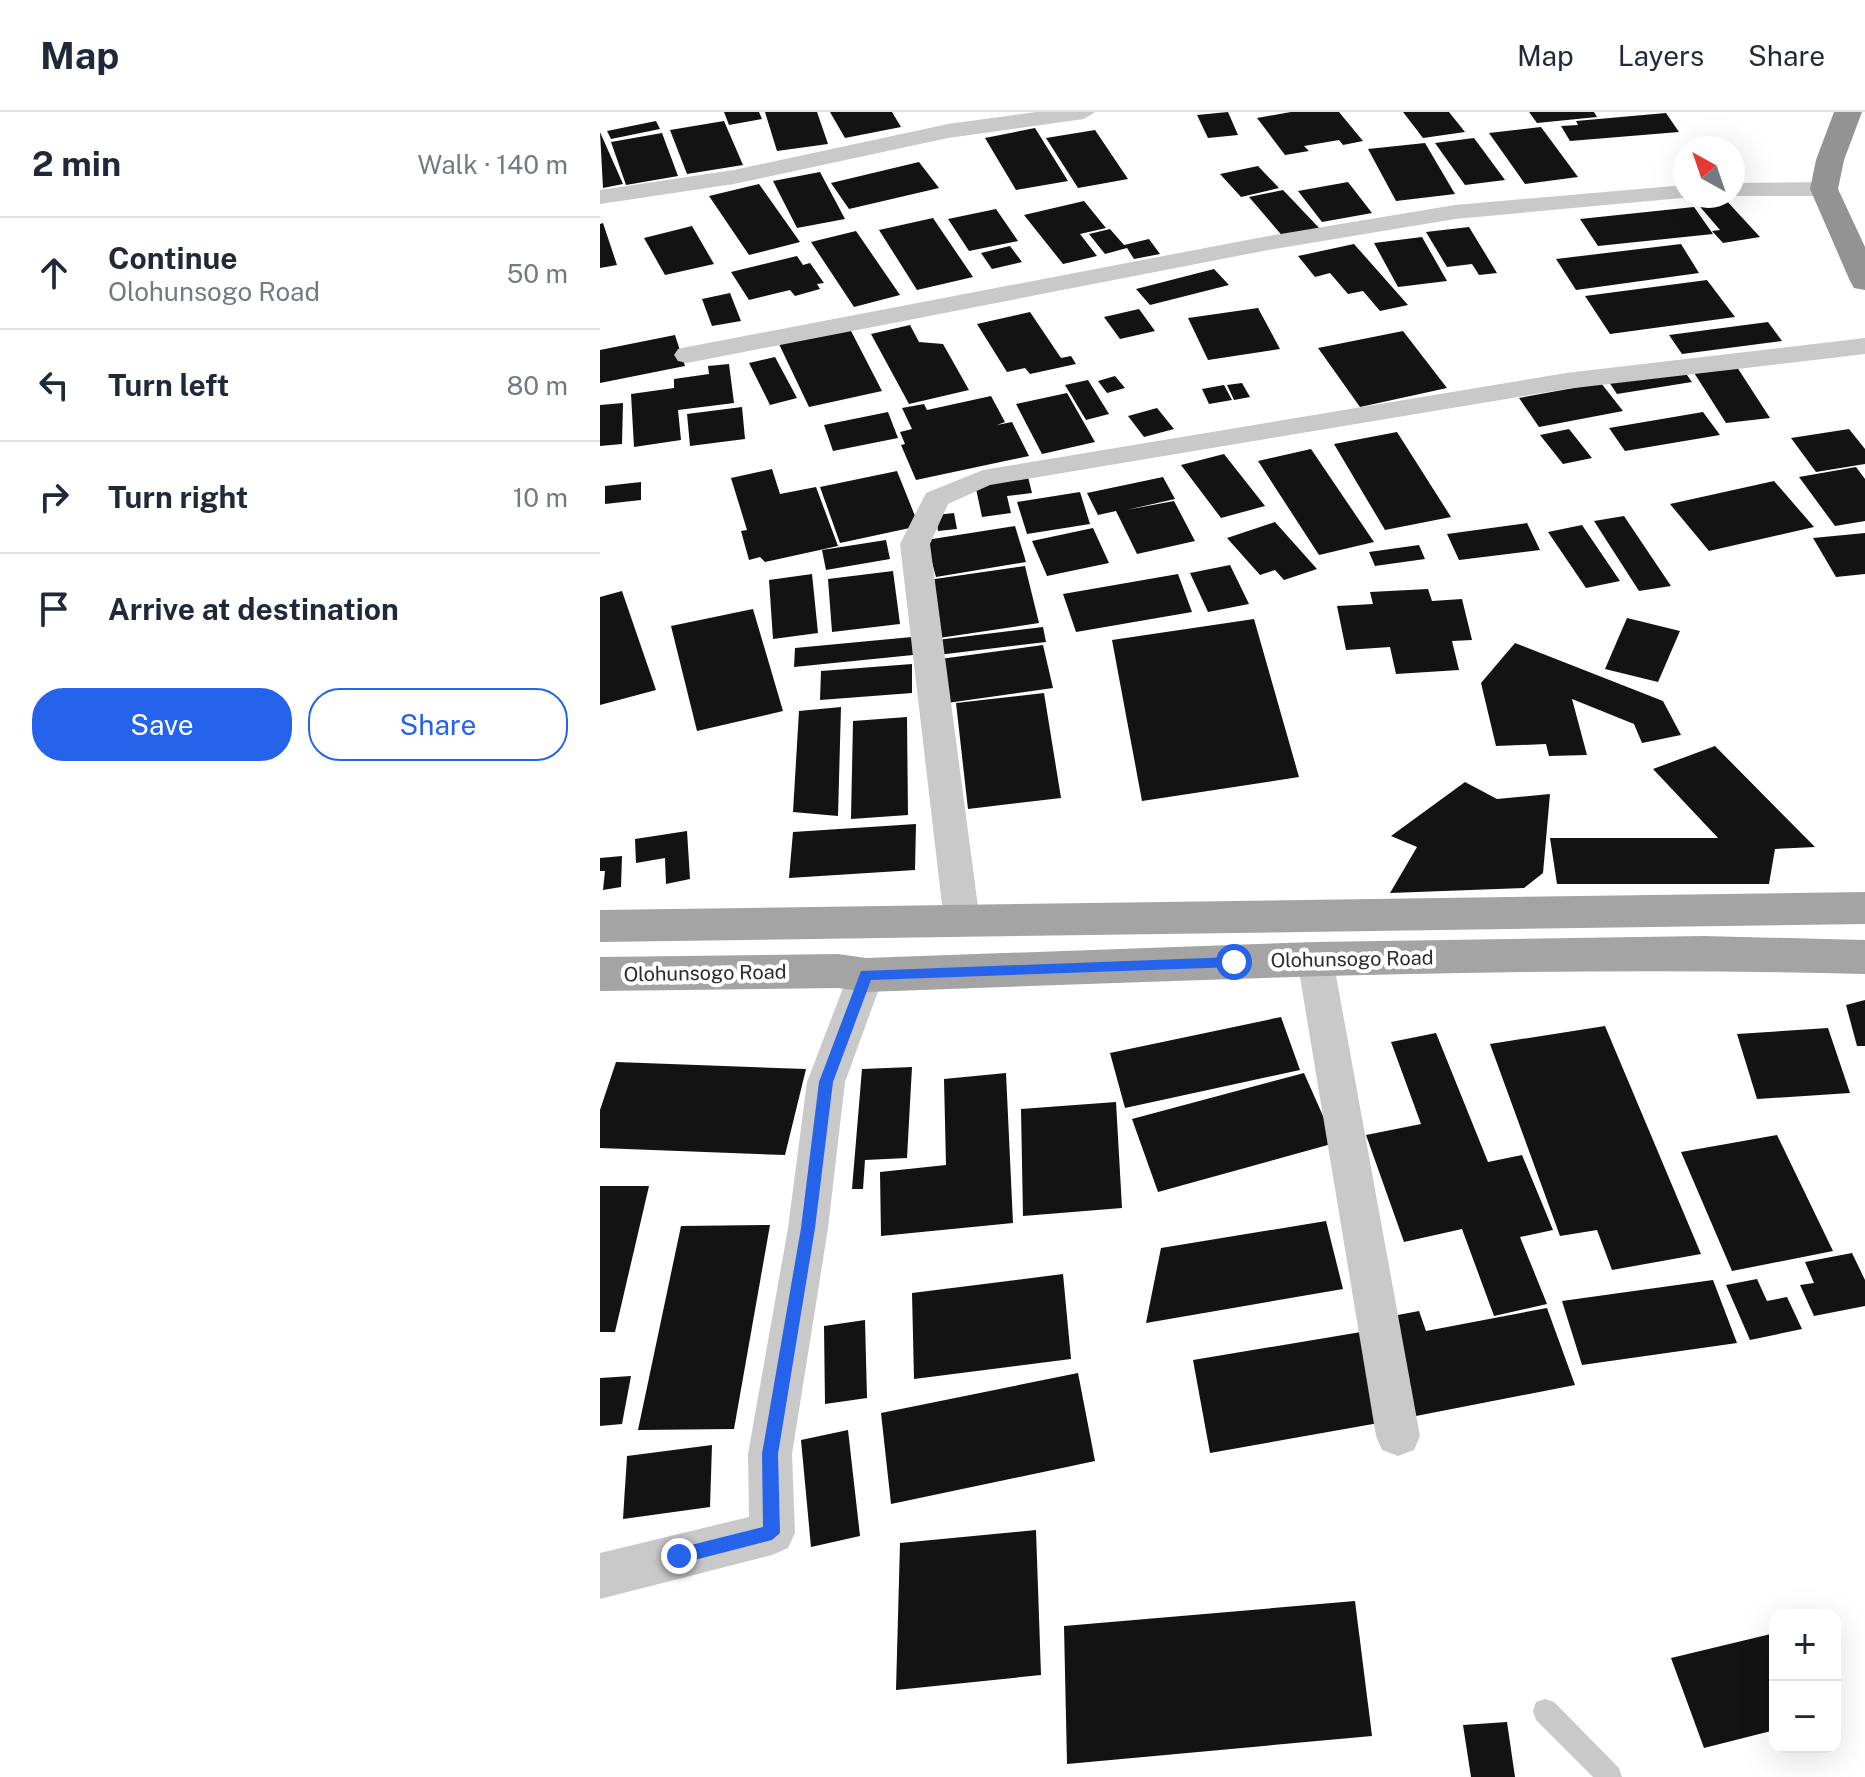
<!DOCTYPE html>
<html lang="en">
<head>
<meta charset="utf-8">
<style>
  body { margin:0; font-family:"Public Sans",sans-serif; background:#f2f2f3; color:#1f2937 }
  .controls { position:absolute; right:24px; bottom:24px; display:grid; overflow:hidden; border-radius:16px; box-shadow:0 8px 32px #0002 }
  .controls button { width:72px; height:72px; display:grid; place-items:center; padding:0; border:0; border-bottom:2px solid #e0e1e3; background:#fff; color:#1f2937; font:40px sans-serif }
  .compass { position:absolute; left:1073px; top:24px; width:72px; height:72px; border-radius:50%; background:#fff; box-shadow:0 8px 32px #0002; rotate:320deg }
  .stop { position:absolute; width:24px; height:24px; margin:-18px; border:6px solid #2563eb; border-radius:50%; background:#fff }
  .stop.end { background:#2563eb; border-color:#fff; box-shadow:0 2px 8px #0008 }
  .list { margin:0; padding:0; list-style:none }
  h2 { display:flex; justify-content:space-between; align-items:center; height:104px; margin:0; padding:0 32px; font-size:34px }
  h2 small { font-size:26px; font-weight:400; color:#747a83 }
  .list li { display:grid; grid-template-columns:52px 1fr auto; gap:24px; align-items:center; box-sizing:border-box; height:112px; padding:0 32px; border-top:2px solid #e0e1e3 }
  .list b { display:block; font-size:30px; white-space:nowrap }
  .list p { margin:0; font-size:26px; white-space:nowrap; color:#747a83 }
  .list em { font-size:26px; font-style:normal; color:#747a83 }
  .actions { display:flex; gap:16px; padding:24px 32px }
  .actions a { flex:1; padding:18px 0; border:2px solid #2563eb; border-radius:32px; text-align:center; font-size:28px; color:#2563eb }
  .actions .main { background:#2563eb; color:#fff }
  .icon { flex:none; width:44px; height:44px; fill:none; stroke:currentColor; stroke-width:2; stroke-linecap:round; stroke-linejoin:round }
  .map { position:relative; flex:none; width:1265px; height:1665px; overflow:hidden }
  header { display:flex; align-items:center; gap:48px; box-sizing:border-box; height:112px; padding:0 40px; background:#fff; border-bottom:2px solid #e0e1e3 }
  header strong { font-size:38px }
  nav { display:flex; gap:44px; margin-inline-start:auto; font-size:28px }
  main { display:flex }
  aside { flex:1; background:#fff }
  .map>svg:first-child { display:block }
  .building { fill:#131313 }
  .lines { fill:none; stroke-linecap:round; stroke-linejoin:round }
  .lane { fill:#c9c9c9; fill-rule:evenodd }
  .street { fill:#c9c9c9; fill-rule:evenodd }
  .primary { fill:#a4a4a4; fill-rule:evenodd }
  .highway { fill:#939393; fill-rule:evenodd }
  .route { fill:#2563eb }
  .labels { text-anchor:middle; stroke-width:8; stroke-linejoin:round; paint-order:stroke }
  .street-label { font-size:20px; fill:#2c2c2c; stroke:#fff }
</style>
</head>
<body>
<header>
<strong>Map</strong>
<nav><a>Map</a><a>Layers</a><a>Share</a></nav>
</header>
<main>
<aside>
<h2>2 min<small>Walk · 140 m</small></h2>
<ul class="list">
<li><svg class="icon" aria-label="ahead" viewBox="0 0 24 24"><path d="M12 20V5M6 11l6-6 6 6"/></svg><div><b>Continue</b><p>Olohunsogo Road</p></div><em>50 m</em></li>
<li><svg class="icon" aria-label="left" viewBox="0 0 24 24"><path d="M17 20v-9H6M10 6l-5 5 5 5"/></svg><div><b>Turn left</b></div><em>80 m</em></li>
<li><svg class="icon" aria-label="right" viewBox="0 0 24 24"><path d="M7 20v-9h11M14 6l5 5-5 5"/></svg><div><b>Turn right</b></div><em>10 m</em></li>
<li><svg class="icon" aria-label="arrive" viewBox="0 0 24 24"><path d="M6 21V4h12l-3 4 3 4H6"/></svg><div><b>Arrive at destination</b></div></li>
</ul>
<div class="actions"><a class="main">Save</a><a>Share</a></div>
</aside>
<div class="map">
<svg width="1265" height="1665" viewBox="0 0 1265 1665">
  <rect width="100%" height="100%" fill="#fff"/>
  <g class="building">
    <path d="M124,0H159L162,7L129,13Z"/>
    <path d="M165,0H217L228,32L177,39Z"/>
    <path d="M230,0H292L301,15L245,26Z"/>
    <path d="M628,0L638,23L608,26L597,3Z"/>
    <path d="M691,0H739L763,29L743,33L739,28L704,34L709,39L685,43L657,6Z"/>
    <path d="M803,0H849L865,20L823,26Z"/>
    <path d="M929,0H994L997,5L937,11Z"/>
    <path d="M1066,1L1079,20L970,29L961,14L978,13L976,9Z"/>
    <path d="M56,9L60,17L11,27L7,19Z"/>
    <path d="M124,9L143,53L87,62L70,18Z"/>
    <path d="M941,15L978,65L925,72L889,21Z"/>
    <path d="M435,16L468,69L416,78L385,26Z"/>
    <path d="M495,18L528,67L478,76L446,26Z"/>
    <path d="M0,20L23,72L3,76Z"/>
    <path d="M62,21L78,64L26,73L11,30Z"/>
    <path d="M874,26L905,68L865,73L835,31Z"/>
    <path d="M825,31L855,82L796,89L768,37Z"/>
    <path d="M319,50L339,76L249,97L231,71Z"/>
    <path d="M658,54L679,76L641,85L620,62Z"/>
    <path d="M220,60L245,107L197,116L173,69Z"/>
    <path d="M748,70L772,101L722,110L698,79Z"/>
    <path d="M159,72L200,130L149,143L109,84Z"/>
    <path d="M683,78L722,119L685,127L649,85Z"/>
    <path d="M1124,86L1160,125L1123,131L1112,119L1120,118L1096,90Z"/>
    <path d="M484,89L506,116L480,122L497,144L463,152L424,103Z"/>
    <path d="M1094,95L1113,122L998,134L980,107Z"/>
    <path d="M396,97L418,129L369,139L348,107Z"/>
    <path d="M333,106L373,165L317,178L279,118Z"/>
    <path d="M3,111L17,153L0,156V112Z"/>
    <path d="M92,114L114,152L65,163L44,126Z"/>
    <path d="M869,115L897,161L879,163L872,152L847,155L826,120Z"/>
    <path d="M510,117L524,133L549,127L560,142L534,147L527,136L505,142L489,122Z"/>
    <path d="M256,119L300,183L254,195L211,130Z"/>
    <path d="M822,125L847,169L798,175L774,131Z"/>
    <path d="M754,132L808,193L780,199L763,179L748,182L730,161L715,165L698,144Z"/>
    <path d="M1081,132L1099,161L976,178L956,147Z"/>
    <path d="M410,134L422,150L392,157L381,141Z"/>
    <path d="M197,144L203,153L210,151L224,171L217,172L220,177L195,184L190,178L149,188L131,160Z"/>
    <path d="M614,157L629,173L550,193L536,177Z"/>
    <path d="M1107,168L1135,205L1010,222L985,184Z"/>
    <path d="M130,181L141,209L112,214L102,187Z"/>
    <path d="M658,196L680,237L608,248L588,206Z"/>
    <path d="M539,197L555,219L520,227L504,205Z"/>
    <path d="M430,200L461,246L471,244L476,252L430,262L425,256L407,260L377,212Z"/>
    <path d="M1168,210L1182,229L1082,242L1069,223Z"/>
    <path d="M310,213L319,230L343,232L369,278L309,292L271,222Z"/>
    <path d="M250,217L282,279L209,295L179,232Z"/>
    <path d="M803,219L847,276L760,295L718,236Z"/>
    <path d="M75,223L85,254L0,271V238Z"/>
    <path d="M175,245L197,286L170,293L149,251Z"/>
    <path d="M129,252L134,291L78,298L81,328L34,335L31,282L74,276V267L109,262L108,254Z"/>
    <path d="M1135,252L1170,306L1126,311L1091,256Z"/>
    <path d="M1082,256L1092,270L1017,282L1007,267Z"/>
    <path d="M515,264L525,276L507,281L498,269Z"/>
    <path d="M488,268L509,302L486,308L465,273Z"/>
    <path d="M642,271L650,285L634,288L627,273Z"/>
    <path d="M1001,271L1023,299L939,315L919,286Z"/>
    <path d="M624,273L632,288L609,292L602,277Z"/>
    <path d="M467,281L495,330L442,342L416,292Z"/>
    <path d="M391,284L405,310L397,313L412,310L429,344L316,368L301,333L305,332L300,320L312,317L302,296L324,292L327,298Z"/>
    <path d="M23,291L22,332L0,334V293Z"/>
    <path d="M142,295L145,327L90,334L87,302Z"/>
    <path d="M557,296L574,317L544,325L528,304Z"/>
    <path d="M288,300L298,326L233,339L224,313Z"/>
    <path d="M1103,300L1120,323L1025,339L1009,316Z"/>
    <path d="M969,317L992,346L963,352L940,323Z"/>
    <path d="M1249,317L1265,337V352L1216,360L1191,326Z"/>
    <path d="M797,320L851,405L785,418L734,332Z"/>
    <path d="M711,337L774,430L719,443L658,349Z"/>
    <path d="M624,342L665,394L621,406L581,353Z"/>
    <path d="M1256,355L1265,367V409L1235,414L1199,365Z"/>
    <path d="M172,357L180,382L216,375L238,434L165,450L160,445L149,448L141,419L147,418L131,366Z"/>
    <path d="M297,359L319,414L240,431L220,375Z"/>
    <path d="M428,365L432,381L407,384L411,401L382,405L375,372Z"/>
    <path d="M563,365L575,387L526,398L574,389L595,429L537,442L516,399L498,403L487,381Z"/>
    <path d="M1174,369L1214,415L1109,439L1070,392Z"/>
    <path d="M41,370V388L5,392V374Z"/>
    <path d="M480,380L490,412L427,422L417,390Z"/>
    <path d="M354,401L357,417L338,419L336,403Z"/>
    <path d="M1024,404L1071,474L1039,479L994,409Z"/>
    <path d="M675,410L717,457L684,468L675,458L660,463L627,426Z"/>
    <path d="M927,411L940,438L859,448L847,422Z"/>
    <path d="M982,413L1020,469L986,476L948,420Z"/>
    <path d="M415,414L426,450L336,465L326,428Z"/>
    <path d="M493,416L509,451L447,464L432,429Z"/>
    <path d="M1265,421V462L1236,465L1213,426Z"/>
    <path d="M286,428L290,447L226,458L222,438Z"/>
    <path d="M819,433L825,447L775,454L769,440Z"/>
    <path d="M630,453L649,492L608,500L590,461Z"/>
    <path d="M425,454L439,511L339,526L328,468Z"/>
    <path d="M293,459L300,512L232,520L228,467Z"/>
    <path d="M212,462L218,521L173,527L169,468Z"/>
    <path d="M578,462L592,500L476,520L463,482Z"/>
    <path d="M828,477L832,489L862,487L872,528L852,529L859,558L796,562L790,535L746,538L737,494L773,492L770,480Z"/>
    <path d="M22,479L56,578L0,593V485Z"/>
    <path d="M153,497L183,599L97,619L71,514Z"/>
    <path d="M1027,506L1080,519L1058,570L1005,557Z"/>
    <path d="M654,507L699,665L542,689L512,528Z"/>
    <path d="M443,515L446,530L338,543L337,528Z"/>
    <path d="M312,525L313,543L194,555L195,536Z"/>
    <path d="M915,531L1063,589L1081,623L1042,631L1034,612L972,587L987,643L949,644L946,632L896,634L881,571Z"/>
    <path d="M443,533L453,576L347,591L340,547Z"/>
    <path d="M312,552V581L220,588L221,559Z"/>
    <path d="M444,581L461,686L368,697L356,591Z"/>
    <path d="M241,595L238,704L193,700L199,599Z"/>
    <path d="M307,605L308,703L251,707L253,609Z"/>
    <path d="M1115,634L1215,735L1175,737L1169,772H957L950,726H1118L1053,657Z"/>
    <path d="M865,670L897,687L950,682L943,761L924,776L790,781L817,735L791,724Z"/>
    <path d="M316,712L315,758L189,766L193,720Z"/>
    <path d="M87,719L90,767L66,772L65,746L36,751L35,727Z"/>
    <path d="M22,744L21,775L3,778L5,759H0V746Z"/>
    <path d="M1265,888V934H1257L1246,893Z"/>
    <path d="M681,905L700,958L525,996L510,941Z"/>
    <path d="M1005,914L1101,1142L1012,1158L997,1118L960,1124L890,932Z"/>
    <path d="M1228,916L1250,981L1157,987L1137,922Z"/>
    <path d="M836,921L888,1050L922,1043L953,1118L920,1125L947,1192L894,1204L862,1117L804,1130L766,1023L821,1012L791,930Z"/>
    <path d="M16,950L206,957L185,1043L0,1036V998Z"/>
    <path d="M312,955L307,1046L265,1048L263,1077H252L262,957Z"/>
    <path d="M406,961L413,1111L281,1124L280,1060L346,1053L344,967Z"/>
    <path d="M704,961L735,1031L558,1080L532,1007Z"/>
    <path d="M516,990L522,1096L423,1104L421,997Z"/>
    <path d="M1177,1023L1233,1139L1132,1159L1081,1040Z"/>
    <path d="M0,1074H49L15,1220H0Z"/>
    <path d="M726,1109L743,1177L546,1211L561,1136Z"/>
    <path d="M170,1113L134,1317L38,1318L81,1114Z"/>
    <path d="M1252,1141L1265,1168V1194L1214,1204L1200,1173L1214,1171L1205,1150Z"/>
    <path d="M463,1162L471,1247L314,1267L312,1181Z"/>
    <path d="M1157,1167L1167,1189L1187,1185L1202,1217L1150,1228L1126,1173Z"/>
    <path d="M1113,1168L1137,1231L982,1253L962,1189Z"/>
    <path d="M947,1196L975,1273L816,1304L787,1205L819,1199L826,1219Z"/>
    <path d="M265,1208L267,1286L225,1292L224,1214Z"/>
    <path d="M767,1219L790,1309L610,1341L593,1248Z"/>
    <path d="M478,1261L495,1349L291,1392L281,1301Z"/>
    <path d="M31,1264L22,1312L0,1314V1266Z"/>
    <path d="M248,1318L260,1424L211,1435L201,1328Z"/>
    <path d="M112,1333L110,1395L23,1407L27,1344Z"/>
    <path d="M436,1418L441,1563L296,1578L300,1431Z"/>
    <path d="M755,1489L772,1624L467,1652L464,1514Z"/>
    <path d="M1175,1521V1618L1104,1636L1071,1546Z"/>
    <path d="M907,1610L915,1665H871L863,1613Z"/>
  </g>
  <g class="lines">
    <path class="lane" d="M945,1587L954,1590L1019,1656L1022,1665H993L936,1608L933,1599L936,1590Z"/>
    <g class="street">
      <path d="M436,0H495L484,7L348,26L134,72L0,92V78L134,58L348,12Z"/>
      <path d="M1224,70L1232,72L1236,77L1232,82L1224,84H1129H1133V71Z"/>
      <path d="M1085,73V84L1093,85L855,107L663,139L87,251L78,249L74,243L78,237L87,235L663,125L855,93Z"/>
      <path d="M1265,226V242L966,277L390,373L348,392L330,432L380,810L375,819L362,823L349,819L344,810L300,432L326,381L383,358L966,261Z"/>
      <path d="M715,833L728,837L733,847L820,1324L814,1338L798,1344L782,1338L776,1324L697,847L702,837Z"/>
      <path d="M266,849L279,853L284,863L245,970L228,1116L192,1342L195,1421L188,1436L172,1443L0,1487V1441L149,1405L148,1342L188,1116L207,970L248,863L253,853Z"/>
    </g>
    <g class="primary">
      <path d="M1265,780V812L0,830V798Z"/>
      <path d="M1104,824L1265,828V862C932,853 599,868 266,880L238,876L0,879V845L238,842L266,846L715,830Z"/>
    </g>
    <path class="highway" d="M1234,0H1262L1244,48L1238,77L1265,135V178L1254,176L1250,169L1210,77L1216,48Z"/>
  </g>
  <path class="route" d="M634,845L641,850L634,855L271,868L233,970L215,1116L178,1342L180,1421L172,1428L79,1452L73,1450L71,1444L73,1439L79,1436L163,1415L162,1342L201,1116L219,970L261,859Z"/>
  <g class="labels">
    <g class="street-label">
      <text transform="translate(752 847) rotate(-1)" y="7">Olohunsogo Road</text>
      <text transform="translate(105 861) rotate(-1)" y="7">Olohunsogo Road</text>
    </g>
  </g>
</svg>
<div class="controls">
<button>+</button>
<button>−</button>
</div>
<svg class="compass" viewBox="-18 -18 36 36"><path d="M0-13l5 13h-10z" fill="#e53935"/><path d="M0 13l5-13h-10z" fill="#747a83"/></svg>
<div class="stop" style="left:634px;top:850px"></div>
<div class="stop end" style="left:79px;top:1444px"></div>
</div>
</main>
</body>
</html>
